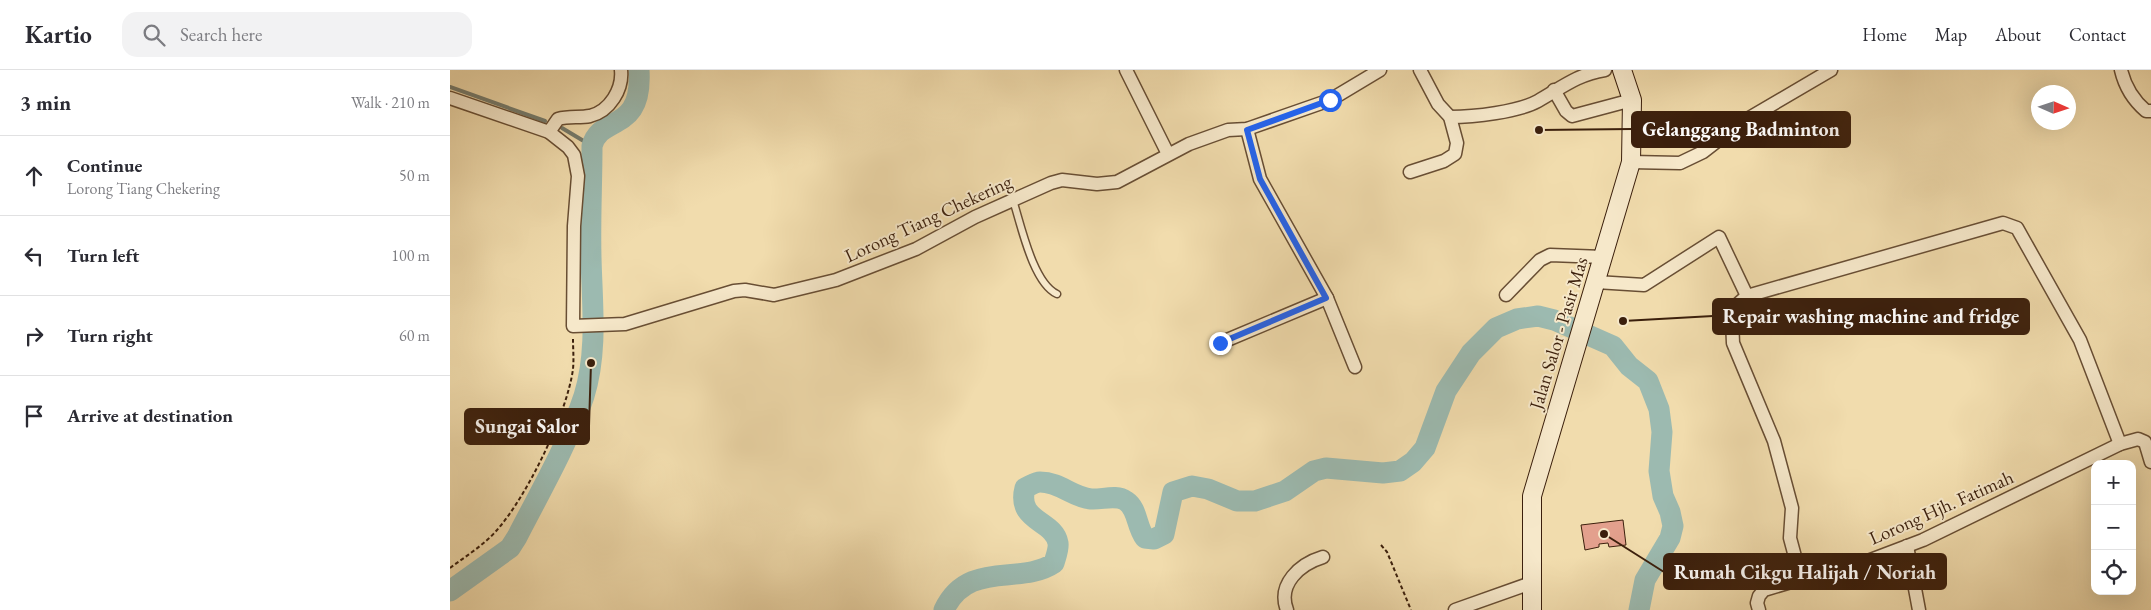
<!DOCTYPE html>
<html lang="en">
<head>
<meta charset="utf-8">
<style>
  body { margin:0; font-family:"EB Garamond",serif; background:#f2f2f3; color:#2b2b33 }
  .controls { position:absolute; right:15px; bottom:15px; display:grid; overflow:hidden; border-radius:10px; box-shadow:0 5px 20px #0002 }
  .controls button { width:45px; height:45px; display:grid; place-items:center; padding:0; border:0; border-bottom:1px solid #e1e1e2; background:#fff; color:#2b2b33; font:25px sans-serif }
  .compass { position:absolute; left:1581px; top:15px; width:45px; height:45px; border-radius:50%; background:#fff; box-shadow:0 5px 20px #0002; rotate:93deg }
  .stop { position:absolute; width:15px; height:15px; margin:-11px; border:4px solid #2563eb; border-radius:50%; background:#fff }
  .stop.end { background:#2563eb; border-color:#fff; box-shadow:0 1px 5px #0008 }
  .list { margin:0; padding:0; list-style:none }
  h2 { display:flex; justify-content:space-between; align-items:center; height:65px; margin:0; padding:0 20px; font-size:21px }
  h2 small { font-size:16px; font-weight:400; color:#7c7c81 }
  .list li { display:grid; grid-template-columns:32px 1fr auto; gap:15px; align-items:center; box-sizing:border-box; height:80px; padding:0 20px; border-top:1px solid #e1e1e2 }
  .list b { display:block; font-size:19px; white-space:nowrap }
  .list p { margin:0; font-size:16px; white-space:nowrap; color:#7c7c81 }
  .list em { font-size:16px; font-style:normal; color:#7c7c81 }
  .icon { flex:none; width:28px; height:28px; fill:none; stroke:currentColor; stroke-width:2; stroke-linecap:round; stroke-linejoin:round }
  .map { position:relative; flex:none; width:1701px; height:540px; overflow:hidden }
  header { display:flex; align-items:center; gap:30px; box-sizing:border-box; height:70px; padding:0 25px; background:#fff; border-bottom:1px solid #e1e1e2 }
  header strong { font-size:24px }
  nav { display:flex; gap:28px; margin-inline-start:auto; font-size:18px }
  .search { width:350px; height:45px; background:#f2f2f3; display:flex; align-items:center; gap:12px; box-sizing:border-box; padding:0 18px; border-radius:15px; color:#7c7c81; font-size:19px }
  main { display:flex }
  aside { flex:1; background:#fff }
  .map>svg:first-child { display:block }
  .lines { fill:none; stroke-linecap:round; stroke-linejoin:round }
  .stream { stroke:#757c6e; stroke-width:4 }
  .river { stroke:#9cbab0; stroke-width:21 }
  .building { fill:#e3a08d; stroke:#3b1f0c }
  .lane-casing { stroke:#684e34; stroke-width:9 }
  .street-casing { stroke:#684e34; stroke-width:15 }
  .secondary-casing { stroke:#3b1f0c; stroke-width:20 }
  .path { stroke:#3b1f0c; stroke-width:2; stroke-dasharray:4 2.5; stroke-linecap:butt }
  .lane { stroke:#f6e8ca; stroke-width:6 }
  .street { stroke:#f6e8ca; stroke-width:12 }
  .secondary { stroke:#f6e8ca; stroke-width:18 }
  .route { stroke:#2563eb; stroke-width:6 }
  .labels { text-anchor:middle; stroke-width:4; stroke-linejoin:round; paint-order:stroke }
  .street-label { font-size:19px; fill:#3b1f0c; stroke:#f6e8ca }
  .leader { fill:none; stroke:#3b1f0c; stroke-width:2 }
  .callout-dot { fill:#3b1f0c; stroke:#f6e8ca; stroke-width:2 }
  .callout { fill:#3b1f0c; stroke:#3b1f0c; stroke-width:2 }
  .callout-label { font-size:20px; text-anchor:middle; font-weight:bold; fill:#fff }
</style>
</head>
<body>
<header>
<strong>Kartio</strong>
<div class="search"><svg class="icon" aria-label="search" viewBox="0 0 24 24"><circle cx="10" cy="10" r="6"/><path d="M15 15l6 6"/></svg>Search here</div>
<nav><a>Home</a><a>Map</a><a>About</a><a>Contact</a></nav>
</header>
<main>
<aside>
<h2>3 min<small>Walk · 210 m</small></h2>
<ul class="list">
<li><svg class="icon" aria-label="ahead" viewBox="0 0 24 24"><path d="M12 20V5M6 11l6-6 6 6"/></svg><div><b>Continue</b><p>Lorong Tiang Chekering</p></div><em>50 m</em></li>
<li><svg class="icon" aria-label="left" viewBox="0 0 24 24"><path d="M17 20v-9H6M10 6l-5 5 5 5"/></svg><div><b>Turn left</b></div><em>100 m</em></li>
<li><svg class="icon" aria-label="right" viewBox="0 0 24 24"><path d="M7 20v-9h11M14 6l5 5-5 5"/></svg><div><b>Turn right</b></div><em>60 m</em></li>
<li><svg class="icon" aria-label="arrive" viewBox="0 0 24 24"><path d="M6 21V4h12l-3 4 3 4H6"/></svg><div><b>Arrive at destination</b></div></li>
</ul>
</aside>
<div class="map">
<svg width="1701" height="540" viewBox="0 0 1701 540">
  <rect width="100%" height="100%" fill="#f1dcad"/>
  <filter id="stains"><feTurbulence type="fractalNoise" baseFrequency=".004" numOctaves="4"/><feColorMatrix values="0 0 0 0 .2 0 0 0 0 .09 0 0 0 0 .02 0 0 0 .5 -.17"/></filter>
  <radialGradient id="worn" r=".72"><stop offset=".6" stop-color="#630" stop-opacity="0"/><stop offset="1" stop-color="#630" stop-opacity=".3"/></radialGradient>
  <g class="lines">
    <g class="stream">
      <path d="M0,17L95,51"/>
      <path d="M112,58L142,76"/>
    </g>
    <g class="river">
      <path d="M0,521L60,478L67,467C89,424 119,372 134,326C148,281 142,233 141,187C140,150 142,113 142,76C150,44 193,64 189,0"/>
      <path d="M494,540C518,489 570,516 604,493C606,486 609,479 608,473C604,450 566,452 575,418C580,416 585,412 590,412C610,412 622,427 641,429C652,430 666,424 676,431C688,439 686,456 695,468L704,469L714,464L723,422L742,416L758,419L787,431H805L835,421L864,401L876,398L933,403L950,401L963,392L975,378L996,321L1021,283L1046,258L1067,249L1088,246L1104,250L1163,276L1179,296L1198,311L1209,339L1212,362L1209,401L1213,426L1220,442L1223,456L1220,468L1195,510L1189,540"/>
    </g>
  </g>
  <path class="building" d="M1173,450L1176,475L1159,477L1158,473L1149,474V477L1135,480L1131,455Z"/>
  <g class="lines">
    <defs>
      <path id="lane" d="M563,130C571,155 583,213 607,224"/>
      <g id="street">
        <path d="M676,0L718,84"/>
        <path d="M1671,0C1675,17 1683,30 1696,41H1701"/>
        <path d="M1104,20L1116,41L1122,46L1182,30"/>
        <path d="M0,28L99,62L118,77L124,85L128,106L124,156L123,256L175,254L284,221L295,220L324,225L386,210L466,179L525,147L601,113L612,110L647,114L667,112L739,74L778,60L797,59L880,30L930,0"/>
        <path d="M1000,47C1024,47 1068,42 1088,31C1111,18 1128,4 1155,0"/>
        <path d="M797,59L810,109L877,228L905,297"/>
        <path d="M99,62L108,49C119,46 129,48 140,46C160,41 173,19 171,0"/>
        <path d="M1181,92L1230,93L1253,82L1289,54L1381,0"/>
        <path d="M960,102L994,91L1005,84L1007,73L1000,47L988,34L970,0"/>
        <path d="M1146,212L1194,215L1269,167L1297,226"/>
        <path d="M1056,225L1090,190L1100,185L1153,187"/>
        <path d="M770,273L877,228"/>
        <path d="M1457,476L1469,540"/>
        <path d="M1351,509L1340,468L1342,438L1324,371L1283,273L1282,250L1289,233L1297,226L1553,153L1567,158L1630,270L1670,374"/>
        <path d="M837,540C827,514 850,494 873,487"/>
        <path d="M1005,540L1081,513"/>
        <path d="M1309,540L1307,533L1309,526L1314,520L1351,509L1386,503L1473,470L1670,374L1688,369L1695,372L1701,392"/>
      </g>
      <path id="secondary" d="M1082,540V426L1181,92L1182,30L1172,0"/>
    </defs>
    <use href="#lane" class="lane-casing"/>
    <use href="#street" class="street-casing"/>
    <use href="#secondary" class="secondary-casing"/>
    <g class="path">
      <path d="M931,475L937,482L961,540"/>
      <path d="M0,498C16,486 34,475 47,460C77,426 117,344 123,299C124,289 123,279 123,269"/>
    </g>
    <use href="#lane" class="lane"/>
    <use href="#street" class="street"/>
    <use href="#secondary" class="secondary"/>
  </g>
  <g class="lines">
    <path class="route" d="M770,273L876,228L810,109L797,60L880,30"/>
  </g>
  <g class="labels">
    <g class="street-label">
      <text transform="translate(478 148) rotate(-25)" y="7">Lorong Tiang Chekering</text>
      <text transform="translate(1108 263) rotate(-73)" y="7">Jalan Salor - Pasir Mas</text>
      <text transform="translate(1491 437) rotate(-24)" y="7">Lorong Hjh. Fatimah</text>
    </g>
  </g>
  <path class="leader" d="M1089 60L1182 59M1173 251L1263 246M141 293L139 356M1154 464L1214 502"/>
  <g class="callout-dot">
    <circle cx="1089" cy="60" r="5"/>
    <circle cx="1173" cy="251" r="5"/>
    <circle cx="141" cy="293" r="5"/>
    <circle cx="1154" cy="464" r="5"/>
  </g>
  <g class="callout">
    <rect x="1182" y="42" width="218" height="35" rx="5"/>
    <rect x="1263" y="229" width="316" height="35" rx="5"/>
    <rect x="15" y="339" width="124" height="35" rx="5"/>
    <rect x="1214" y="484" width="282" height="35" rx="5"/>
  </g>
  <g class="callout-label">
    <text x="1291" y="66">Gelanggang Badminton</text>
    <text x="1421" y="253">Repair washing machine and fridge</text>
    <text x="77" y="363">Sungai Salor</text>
    <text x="1355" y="509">Rumah Cikgu Halijah / Noriah</text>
  </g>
  <rect width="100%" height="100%" filter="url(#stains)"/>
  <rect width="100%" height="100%" fill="url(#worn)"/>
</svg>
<div class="controls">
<button>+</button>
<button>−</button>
<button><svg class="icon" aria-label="locate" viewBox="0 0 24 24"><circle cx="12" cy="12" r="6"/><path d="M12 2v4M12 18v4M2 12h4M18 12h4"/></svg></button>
</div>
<svg class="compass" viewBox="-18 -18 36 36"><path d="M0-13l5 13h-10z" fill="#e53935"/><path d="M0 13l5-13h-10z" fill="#7c7c81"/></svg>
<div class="stop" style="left:880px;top:30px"></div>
<div class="stop end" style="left:770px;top:273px"></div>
</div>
</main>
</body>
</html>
